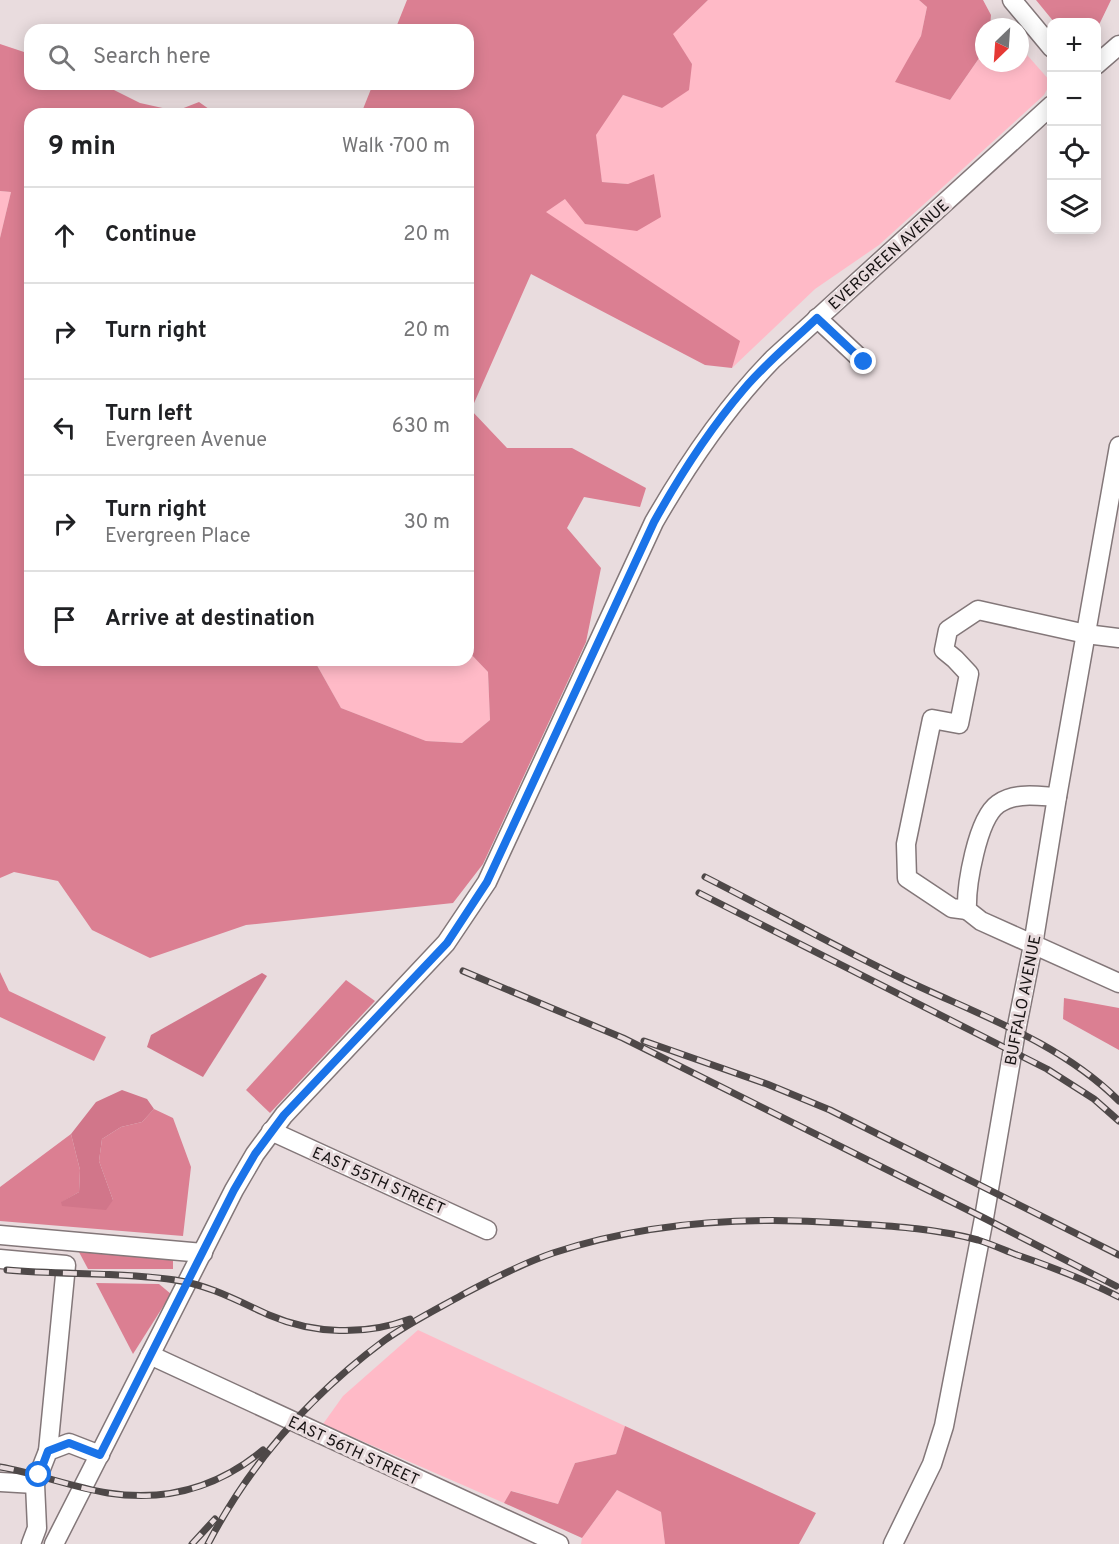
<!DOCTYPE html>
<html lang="en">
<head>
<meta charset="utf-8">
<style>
  body { margin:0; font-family:Overpass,sans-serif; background:#f2f2f2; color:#202124 }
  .controls { position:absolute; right:18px; top:18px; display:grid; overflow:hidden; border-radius:12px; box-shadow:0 3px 15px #0003 }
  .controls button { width:54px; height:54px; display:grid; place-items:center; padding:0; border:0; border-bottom:2px solid #e0e0e0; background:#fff; color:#202124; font:30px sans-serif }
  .compass { position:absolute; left:975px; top:18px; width:54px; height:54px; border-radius:50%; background:#fff; box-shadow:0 3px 15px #0003; rotate:205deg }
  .stop { position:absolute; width:18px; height:18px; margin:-14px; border:4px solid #1a73e8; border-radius:50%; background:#fff }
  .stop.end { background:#1a73e8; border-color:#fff; box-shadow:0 2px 6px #0008 }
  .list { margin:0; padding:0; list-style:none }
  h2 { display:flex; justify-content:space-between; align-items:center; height:78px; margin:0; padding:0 24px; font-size:26px }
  h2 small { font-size:20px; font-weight:400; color:#757577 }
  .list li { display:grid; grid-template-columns:39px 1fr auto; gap:18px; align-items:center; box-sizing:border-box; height:96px; padding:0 24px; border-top:2px solid #e0e0e0 }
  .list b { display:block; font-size:22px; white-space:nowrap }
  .list p { margin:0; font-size:20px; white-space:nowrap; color:#757577 }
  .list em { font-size:20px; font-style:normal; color:#757577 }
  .icon { flex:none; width:33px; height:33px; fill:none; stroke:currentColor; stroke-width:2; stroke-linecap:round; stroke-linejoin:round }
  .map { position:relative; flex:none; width:1119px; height:1544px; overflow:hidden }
  .search { position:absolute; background:#fff; box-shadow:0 3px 15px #0003; left:24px; top:24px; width:450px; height:66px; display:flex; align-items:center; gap:15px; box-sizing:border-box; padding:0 21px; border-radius:18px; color:#757577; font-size:22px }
  .panel { position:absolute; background:#fff; box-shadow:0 3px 15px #0003; left:24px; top:108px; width:450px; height:558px; border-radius:18px }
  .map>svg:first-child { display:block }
  .green { fill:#ffbac7 }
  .forest { fill:#db7f92 }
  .water { fill:#d1768a }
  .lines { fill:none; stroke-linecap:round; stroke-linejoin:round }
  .minor-casing { stroke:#837779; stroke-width:21 }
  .minor { stroke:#fff; stroke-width:18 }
  .rail-casing { stroke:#4e4848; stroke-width:7 }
  .rail { stroke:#e9dcde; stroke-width:4.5; stroke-dasharray:14; stroke-linecap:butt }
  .route { stroke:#1a73e8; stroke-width:8 }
  .labels { text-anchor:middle; stroke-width:6; stroke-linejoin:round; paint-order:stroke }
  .street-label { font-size:16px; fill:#171313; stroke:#e9dcde }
</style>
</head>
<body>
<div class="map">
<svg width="1119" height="1544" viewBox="0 0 1119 1544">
  <rect width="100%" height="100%" fill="#e9dcde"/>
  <g class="green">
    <path d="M708,0H919L927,7L921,36L896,82L950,100L984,51V63H1020V47L1051,82L1044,95L879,245L815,289L732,368L739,341L545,212L565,199L628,184L602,182L595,135L623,95L662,108L692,64L672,34Z"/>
    <path d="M0,191L11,192L0,238Z"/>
    <path d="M468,651L488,672L490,720L462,743L426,741L341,708L314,660H468Z"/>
    <path d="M418,1330L625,1426L616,1454L575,1463L558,1504L512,1491L504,1503L323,1424L343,1396Z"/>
    <path d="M617,1490L661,1512L665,1544H581L582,1538Z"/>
  </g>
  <g class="forest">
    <path d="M407,0H708L673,34L692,64L689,90L662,108L623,95L596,135L602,182L628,184L654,174L661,217L637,231L585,224L565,199L546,212L740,341L732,368L705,365L531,274L471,410L507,448H572L646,488L640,507L584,497L567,528L601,568L586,642L483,864L453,903L246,925L150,958L92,930L58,881L14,872L0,878V238L11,192L0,191V44L30,54V84H102L140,103L176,111L199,102L216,114H30V660H314L341,708L426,741L462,743L490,720L488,672L468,651V114H361L373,84H468V30H395Z"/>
    <path d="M919,0H983L991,15L990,27H984V51L950,100L895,82L921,36L927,7Z"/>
    <path d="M1036,0H1111L1097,29L1096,22H1054Z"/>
    <path d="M0,972L9,991L106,1037L94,1061L0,1017Z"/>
    <path d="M346,980L375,1001L270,1113L246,1090Z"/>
    <path d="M1064,998L1119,1008V1050L1063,1019Z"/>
    <path d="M154,1109L173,1118L191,1167L183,1236L0,1221V1187L71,1134L80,1170L79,1192L62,1202L113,1200L99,1161L102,1139L121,1127L142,1122Z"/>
    <path d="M79,1252L173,1259V1269H88Z"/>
    <path d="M96,1283L159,1284L171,1294L133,1354Z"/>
    <path d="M625,1426L816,1513L799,1544H665L661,1512L617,1490L582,1538L504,1503L511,1491L558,1504L575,1463L616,1454Z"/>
  </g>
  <g class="water">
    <path d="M262,973L267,976L203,1077L147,1047L151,1035Z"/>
    <path d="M122,1090L147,1099L154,1109L142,1122L121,1127L102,1139L99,1161L113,1200L106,1210L62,1206L61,1202L79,1192L80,1170L71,1134L96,1102Z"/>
  </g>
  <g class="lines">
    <defs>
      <g id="minor">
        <path d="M1012,0L1052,48"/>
        <path d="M1096,65L1119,45"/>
        <path d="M817,318L864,362"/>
        <path d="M1057,797C1037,796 1015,792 998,804C977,819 966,886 967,910L981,921L1119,983"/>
        <path d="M967,910L952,908L907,878L906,844L932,719L959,724L969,674L955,659L944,650L948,630L978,610L1086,634L1119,638"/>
        <path d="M271,1131L487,1230"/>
        <path d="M0,1235L203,1253"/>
        <path d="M0,1259L66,1265L48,1451"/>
        <path d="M150,1355L559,1544"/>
        <path d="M0,1482L35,1484"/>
        <path d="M31,1544L37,1528L35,1484L48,1451L69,1443L100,1455"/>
        <path d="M54,1544L234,1190L255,1154L284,1115L446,943L487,882L654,522C688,463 725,408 773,359L1052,105"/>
        <path d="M893,1544L932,1464L944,1426L984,1218L1016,1031L1033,945L1057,797L1119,446"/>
      </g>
    </defs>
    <use href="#minor" class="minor-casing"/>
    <use href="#minor" class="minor"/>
    <defs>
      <g id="rail">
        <path d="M705,877C772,911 838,948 905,980C979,1015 1060,1042 1119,1101"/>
        <path d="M699,893L1047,1069L1094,1099L1119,1121"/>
        <path d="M463,971L623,1038L984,1218L1116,1286"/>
        <path d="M644,1041L767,1084L830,1110L1119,1255"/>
        <path d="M7,1270C62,1275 122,1272 175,1280C209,1285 238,1301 269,1315C313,1334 365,1336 410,1319"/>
        <path d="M0,1467C36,1473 71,1487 108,1493C166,1502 217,1488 263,1450"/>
        <path d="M192,1544L215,1519"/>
        <path d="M208,1544C250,1463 312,1394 385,1340C409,1323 437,1309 462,1295C492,1279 521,1264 553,1253C646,1222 745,1216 843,1223C888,1226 934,1228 978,1240C991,1244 1004,1250 1017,1255C1052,1267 1086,1280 1119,1297"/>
      </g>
    </defs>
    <use href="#rail" class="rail-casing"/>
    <use href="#rail" class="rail"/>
  </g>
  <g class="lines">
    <path class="route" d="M39,1475L48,1451L69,1443L100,1455L234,1190L255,1154L284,1115L447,943L487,882L654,522C680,475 709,430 744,389C766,363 793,341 817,318L864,362"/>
  </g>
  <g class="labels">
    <g class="street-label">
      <text transform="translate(888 254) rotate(-42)" y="6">EVERGREEN AVENUE</text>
      <text transform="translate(1022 1000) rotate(-79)" y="6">BUFFALO AVENUE</text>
      <text transform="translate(379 1180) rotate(24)" y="6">EAST 55TH STREET</text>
      <text transform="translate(354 1450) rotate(25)" y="6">EAST 56TH STREET</text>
    </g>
  </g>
</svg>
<div class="controls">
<button>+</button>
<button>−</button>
<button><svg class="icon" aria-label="locate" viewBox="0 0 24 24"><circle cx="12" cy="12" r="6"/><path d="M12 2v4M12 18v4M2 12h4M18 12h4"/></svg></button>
<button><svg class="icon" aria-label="layers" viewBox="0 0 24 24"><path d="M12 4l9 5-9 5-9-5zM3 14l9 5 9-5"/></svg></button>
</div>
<svg class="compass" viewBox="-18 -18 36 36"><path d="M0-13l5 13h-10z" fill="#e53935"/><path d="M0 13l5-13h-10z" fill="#757577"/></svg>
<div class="stop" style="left:39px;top:1475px"></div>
<div class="stop end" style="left:864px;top:362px"></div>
<div class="search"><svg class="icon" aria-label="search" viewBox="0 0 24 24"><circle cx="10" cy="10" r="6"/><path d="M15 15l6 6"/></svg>Search here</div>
<section class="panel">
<h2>9 min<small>Walk · 700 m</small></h2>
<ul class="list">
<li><svg class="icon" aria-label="ahead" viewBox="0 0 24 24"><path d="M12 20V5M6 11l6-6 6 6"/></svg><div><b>Continue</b></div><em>20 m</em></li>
<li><svg class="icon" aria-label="right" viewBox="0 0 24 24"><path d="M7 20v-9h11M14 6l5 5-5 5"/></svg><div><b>Turn right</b></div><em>20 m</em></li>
<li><svg class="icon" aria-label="left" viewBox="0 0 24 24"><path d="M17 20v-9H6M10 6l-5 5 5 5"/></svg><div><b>Turn left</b><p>Evergreen Avenue</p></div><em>630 m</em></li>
<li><svg class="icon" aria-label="right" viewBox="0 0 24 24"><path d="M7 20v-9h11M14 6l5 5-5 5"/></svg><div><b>Turn right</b><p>Evergreen Place</p></div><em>30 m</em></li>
<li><svg class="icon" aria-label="arrive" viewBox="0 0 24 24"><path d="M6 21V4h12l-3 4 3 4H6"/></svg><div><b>Arrive at destination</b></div></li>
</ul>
</section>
</div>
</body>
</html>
